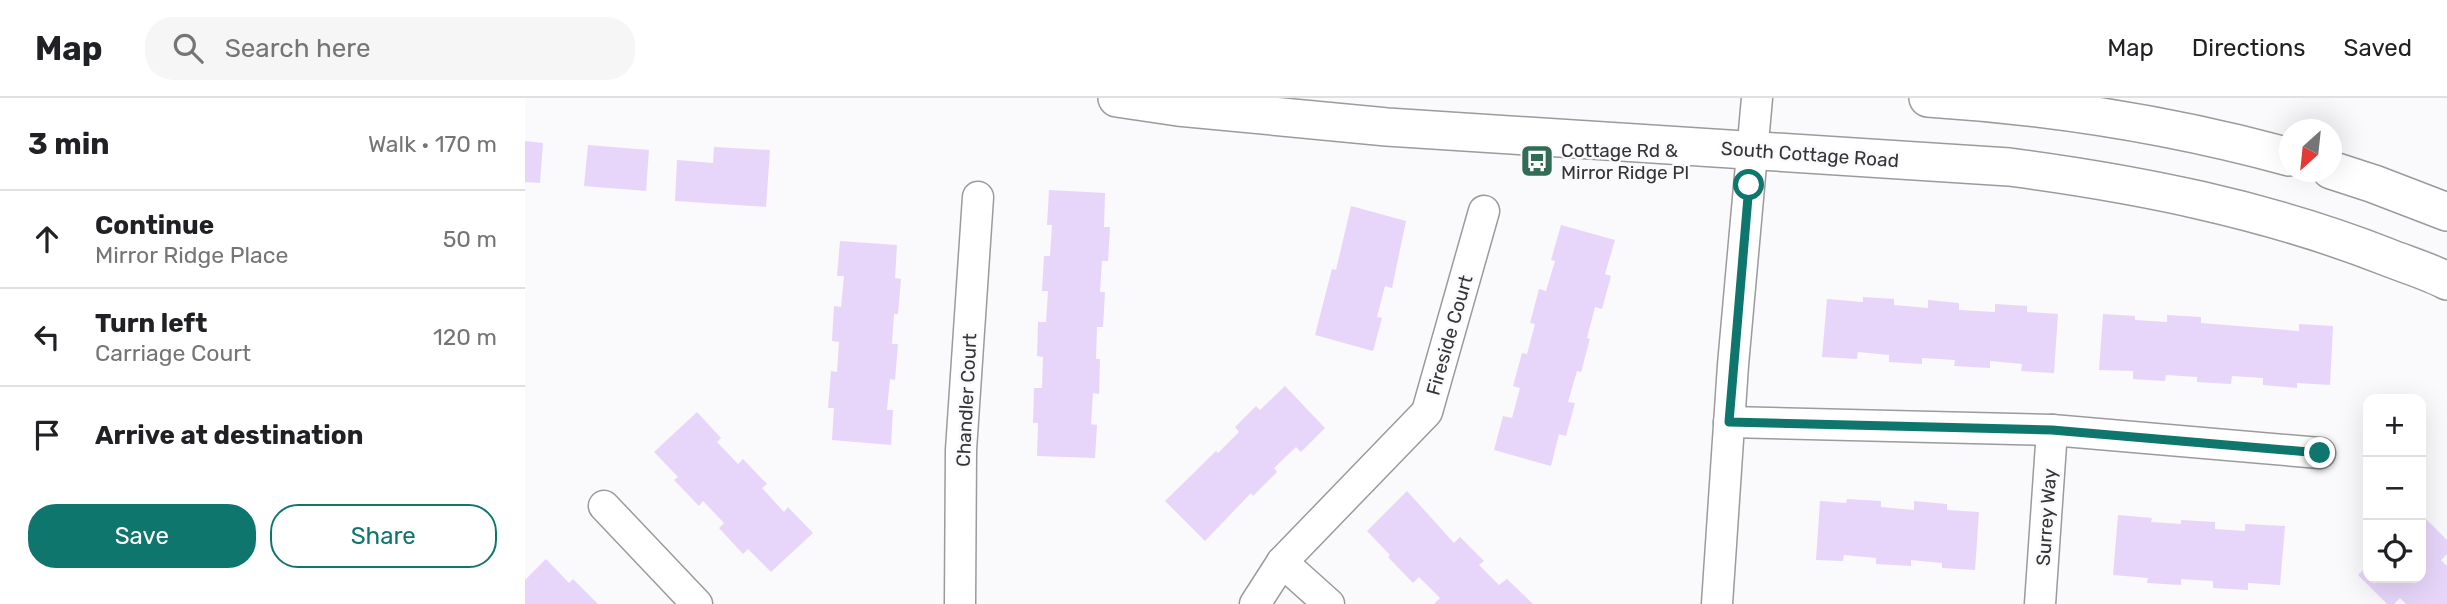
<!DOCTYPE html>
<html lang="en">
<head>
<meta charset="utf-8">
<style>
  body { margin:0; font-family:Rubik,sans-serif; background:#f6f6f6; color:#202124 }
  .controls { position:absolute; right:21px; bottom:21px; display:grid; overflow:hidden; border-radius:14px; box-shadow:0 7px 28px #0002 }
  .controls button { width:63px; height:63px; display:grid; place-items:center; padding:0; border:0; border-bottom:2px solid #e0e0e0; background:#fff; color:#202124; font:35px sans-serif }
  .compass { position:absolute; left:1754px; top:21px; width:63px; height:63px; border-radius:50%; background:#fff; box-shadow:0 7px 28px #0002; rotate:207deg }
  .stop { position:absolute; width:21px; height:21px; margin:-16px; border:5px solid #0f766e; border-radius:50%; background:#fff }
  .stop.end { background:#0f766e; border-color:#fff; box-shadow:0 2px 7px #0008 }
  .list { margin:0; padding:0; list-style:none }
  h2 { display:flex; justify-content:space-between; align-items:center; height:91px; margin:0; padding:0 28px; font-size:30px }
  h2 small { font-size:23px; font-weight:400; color:#757577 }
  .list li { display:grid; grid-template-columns:46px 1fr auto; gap:21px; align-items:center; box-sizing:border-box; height:98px; padding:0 28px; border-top:2px solid #e0e0e0 }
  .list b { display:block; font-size:26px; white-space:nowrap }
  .list p { margin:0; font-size:23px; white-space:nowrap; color:#757577 }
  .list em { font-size:23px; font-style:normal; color:#757577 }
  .actions { display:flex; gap:14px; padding:21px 28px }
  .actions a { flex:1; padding:16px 0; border:2px solid #0f766e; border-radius:28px; text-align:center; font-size:24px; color:#0f766e }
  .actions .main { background:#0f766e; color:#fff }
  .icon { flex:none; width:38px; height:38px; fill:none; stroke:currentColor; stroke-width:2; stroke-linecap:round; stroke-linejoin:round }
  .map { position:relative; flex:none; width:1922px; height:506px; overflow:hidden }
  header { display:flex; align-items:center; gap:42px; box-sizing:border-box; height:98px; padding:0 35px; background:#fff; border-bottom:2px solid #e0e0e0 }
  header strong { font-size:33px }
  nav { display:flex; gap:38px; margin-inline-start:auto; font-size:24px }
  .search { width:490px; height:63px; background:#f6f6f6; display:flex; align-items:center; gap:18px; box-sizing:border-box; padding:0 24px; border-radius:28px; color:#757577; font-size:26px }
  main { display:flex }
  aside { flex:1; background:#fff }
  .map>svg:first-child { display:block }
  .building { fill:#e7d6fa }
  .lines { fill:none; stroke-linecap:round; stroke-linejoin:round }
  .minor-casing { stroke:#9b9a9d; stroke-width:33 }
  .tertiary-casing { stroke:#9b9a9d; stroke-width:40 }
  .minor { stroke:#fff; stroke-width:30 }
  .tertiary { stroke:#fff; stroke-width:37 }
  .route { stroke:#0f766e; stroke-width:9 }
  .labels { text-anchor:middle; stroke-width:5; stroke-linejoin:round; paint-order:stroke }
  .poi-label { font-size:19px; fill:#353436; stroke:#faf9fc; text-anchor:start }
  .street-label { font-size:19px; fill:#353436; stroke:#faf9fc }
</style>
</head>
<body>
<header>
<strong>Map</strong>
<div class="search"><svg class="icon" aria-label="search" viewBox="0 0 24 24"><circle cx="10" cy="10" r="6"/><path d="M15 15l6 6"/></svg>Search here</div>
<nav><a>Map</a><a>Directions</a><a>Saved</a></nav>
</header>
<main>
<aside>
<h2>3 min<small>Walk · 170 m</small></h2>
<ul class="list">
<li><svg class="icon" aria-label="ahead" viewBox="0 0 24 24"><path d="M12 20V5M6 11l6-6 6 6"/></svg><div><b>Continue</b><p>Mirror Ridge Place</p></div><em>50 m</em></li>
<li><svg class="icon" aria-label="left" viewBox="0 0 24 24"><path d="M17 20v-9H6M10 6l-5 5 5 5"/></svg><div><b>Turn left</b><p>Carriage Court</p></div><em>120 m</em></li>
<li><svg class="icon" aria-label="arrive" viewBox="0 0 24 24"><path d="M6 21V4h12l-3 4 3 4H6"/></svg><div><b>Arrive at destination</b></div></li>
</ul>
<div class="actions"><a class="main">Save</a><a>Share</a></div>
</aside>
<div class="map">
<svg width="1922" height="506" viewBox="0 0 1922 506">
  <rect width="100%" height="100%" fill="#faf9fc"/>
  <g class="building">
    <path d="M0,43L18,45L15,85L0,84Z"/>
    <path d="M63,47L124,52L121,93L59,88Z"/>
    <path d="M189,49L245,52L241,109L150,103L152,62L188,65Z"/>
    <path d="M524,92L580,95L579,129H585L583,163H577L575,194H580L578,229H572L571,261H575L574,296L568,295L566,326L572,327L570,360L512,358L513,325H508L509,290H517L518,259L512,258L513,224H521L523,193H517L519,158H525L527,127H522Z"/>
    <path d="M826,108L881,123L867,190L860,188L852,219L857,220L848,253L790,237L807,171L811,172Z"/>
    <path d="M1036,127L1090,142L1080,176L1086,178L1077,211L1070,209L1062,240L1065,241L1056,274L1052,273L1043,304L1050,305L1041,338L1034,336L1026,368L969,352L978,318L987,320L995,290L988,288L997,255L1002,256L1010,226L1005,225L1014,191L1021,193L1030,163L1026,162Z"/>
    <path d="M315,143L372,147L370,180L376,181L373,216H369L367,246H373L370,282L365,281L362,312H368L366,347L307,342L309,310H303L306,273L312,274L314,244L307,243L309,208L316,209L319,178H312Z"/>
    <path d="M1338,199L1369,201V207L1403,210V202L1434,205V212L1470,214V206L1502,208V214L1533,216L1529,275L1496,273L1497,266L1465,263V270L1429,268L1430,262L1397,260V266L1364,264V257L1333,254L1332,261L1297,259L1302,201L1338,204Z"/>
    <path d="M1578,216L1610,218V222L1642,224V217L1676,219V225L1774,233V226L1808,228L1805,287L1772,285V290L1738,287V280L1707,278L1706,286L1672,284V279L1641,277L1640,283L1608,281V273L1574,272Z"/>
    <path d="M760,288L800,330L776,354L771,349L749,370L752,374L728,398L726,395L680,443L640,403L691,353L693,355L714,334L710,329L731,308L735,312Z"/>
    <path d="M172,314L196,340L192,344L213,366L218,361L242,386L237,390L259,414L263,409L288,435L246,474L223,451L218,456L194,430L199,425L178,403L174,408L149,382L153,379L129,354Z"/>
    <path d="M882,393L929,445L935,439L959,463L954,467L974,487L982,481L1008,506H909L915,500L894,479L888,485L863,459L865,457L842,433Z"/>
    <path d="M1322,401L1356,403V409L1389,412V403L1422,406V412L1454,414L1450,472L1417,470V465L1386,462V468L1351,466V460L1319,457L1318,463L1291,462L1295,403L1321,405Z"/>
    <path d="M1896,416L1922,442V456L1916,462L1922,468V506H1881L1875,500L1869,506H1862L1833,477L1843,467V480H1896Z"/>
    <path d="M1593,417L1627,420L1626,424L1656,426V422L1690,424V431L1720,433V426L1760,428L1755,487L1723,485V492L1688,490V483L1656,481V487L1622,485L1623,480L1588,477Z"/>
    <path d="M21,461L44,485L48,481L73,506H0V482Z"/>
  </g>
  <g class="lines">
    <defs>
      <g id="minor">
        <path d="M1204,324L1527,332L1795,355"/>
        <path d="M79,408L172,506"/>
        <path d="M757,464L804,506"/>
        <path d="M435,506L436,352L453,99"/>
        <path d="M730,506L757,464L902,314L959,113"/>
        <path d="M1192,506L1208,267L1232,0"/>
        <path d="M1515,506L1527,332"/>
      </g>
      <g id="tertiary">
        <path d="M592,0L653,9L862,29L1484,69C1613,86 1740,111 1862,159C1882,167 1903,173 1922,183"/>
        <path d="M1403,0C1528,8 1644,26 1764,59"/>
        <path d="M1806,72L1849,86L1922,114"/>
      </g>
    </defs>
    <use href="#minor" class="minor-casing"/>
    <use href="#tertiary" class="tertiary-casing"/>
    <use href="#minor" class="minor"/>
    <use href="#tertiary" class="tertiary"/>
  </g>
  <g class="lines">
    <path class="route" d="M1224,87L1204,324L1527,332L1795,355"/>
  </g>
  <defs>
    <symbol id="bus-square" viewBox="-11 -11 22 22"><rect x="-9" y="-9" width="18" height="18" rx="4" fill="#326c56" stroke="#faf9fc"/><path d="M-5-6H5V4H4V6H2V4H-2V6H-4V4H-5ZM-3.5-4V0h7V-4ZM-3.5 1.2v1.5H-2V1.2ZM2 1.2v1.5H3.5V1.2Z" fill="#fff"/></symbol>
  </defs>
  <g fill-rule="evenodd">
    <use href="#bus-square" x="993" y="44" width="38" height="38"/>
  </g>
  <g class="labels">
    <g class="poi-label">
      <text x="1036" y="59">Cottage Rd &amp;<tspan x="1036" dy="22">Mirror Ridge Pl</tspan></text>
    </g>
    <g class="street-label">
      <text transform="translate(1285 56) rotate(4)" y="7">South Cottage Road</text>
      <text transform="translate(924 237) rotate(-74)" y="7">Fireside Court</text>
      <text transform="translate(441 302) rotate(-87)" y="7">Chandler Court</text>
      <text transform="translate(1521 419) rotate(-86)" y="7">Surrey Way</text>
    </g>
  </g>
</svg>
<div class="controls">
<button>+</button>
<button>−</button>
<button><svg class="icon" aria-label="locate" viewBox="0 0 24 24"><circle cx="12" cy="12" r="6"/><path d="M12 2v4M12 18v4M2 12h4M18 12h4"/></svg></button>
</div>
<svg class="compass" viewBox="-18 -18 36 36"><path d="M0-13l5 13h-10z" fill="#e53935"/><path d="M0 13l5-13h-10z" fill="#757577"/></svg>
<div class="stop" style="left:1224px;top:87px"></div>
<div class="stop end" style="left:1795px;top:355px"></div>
</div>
</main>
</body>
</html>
